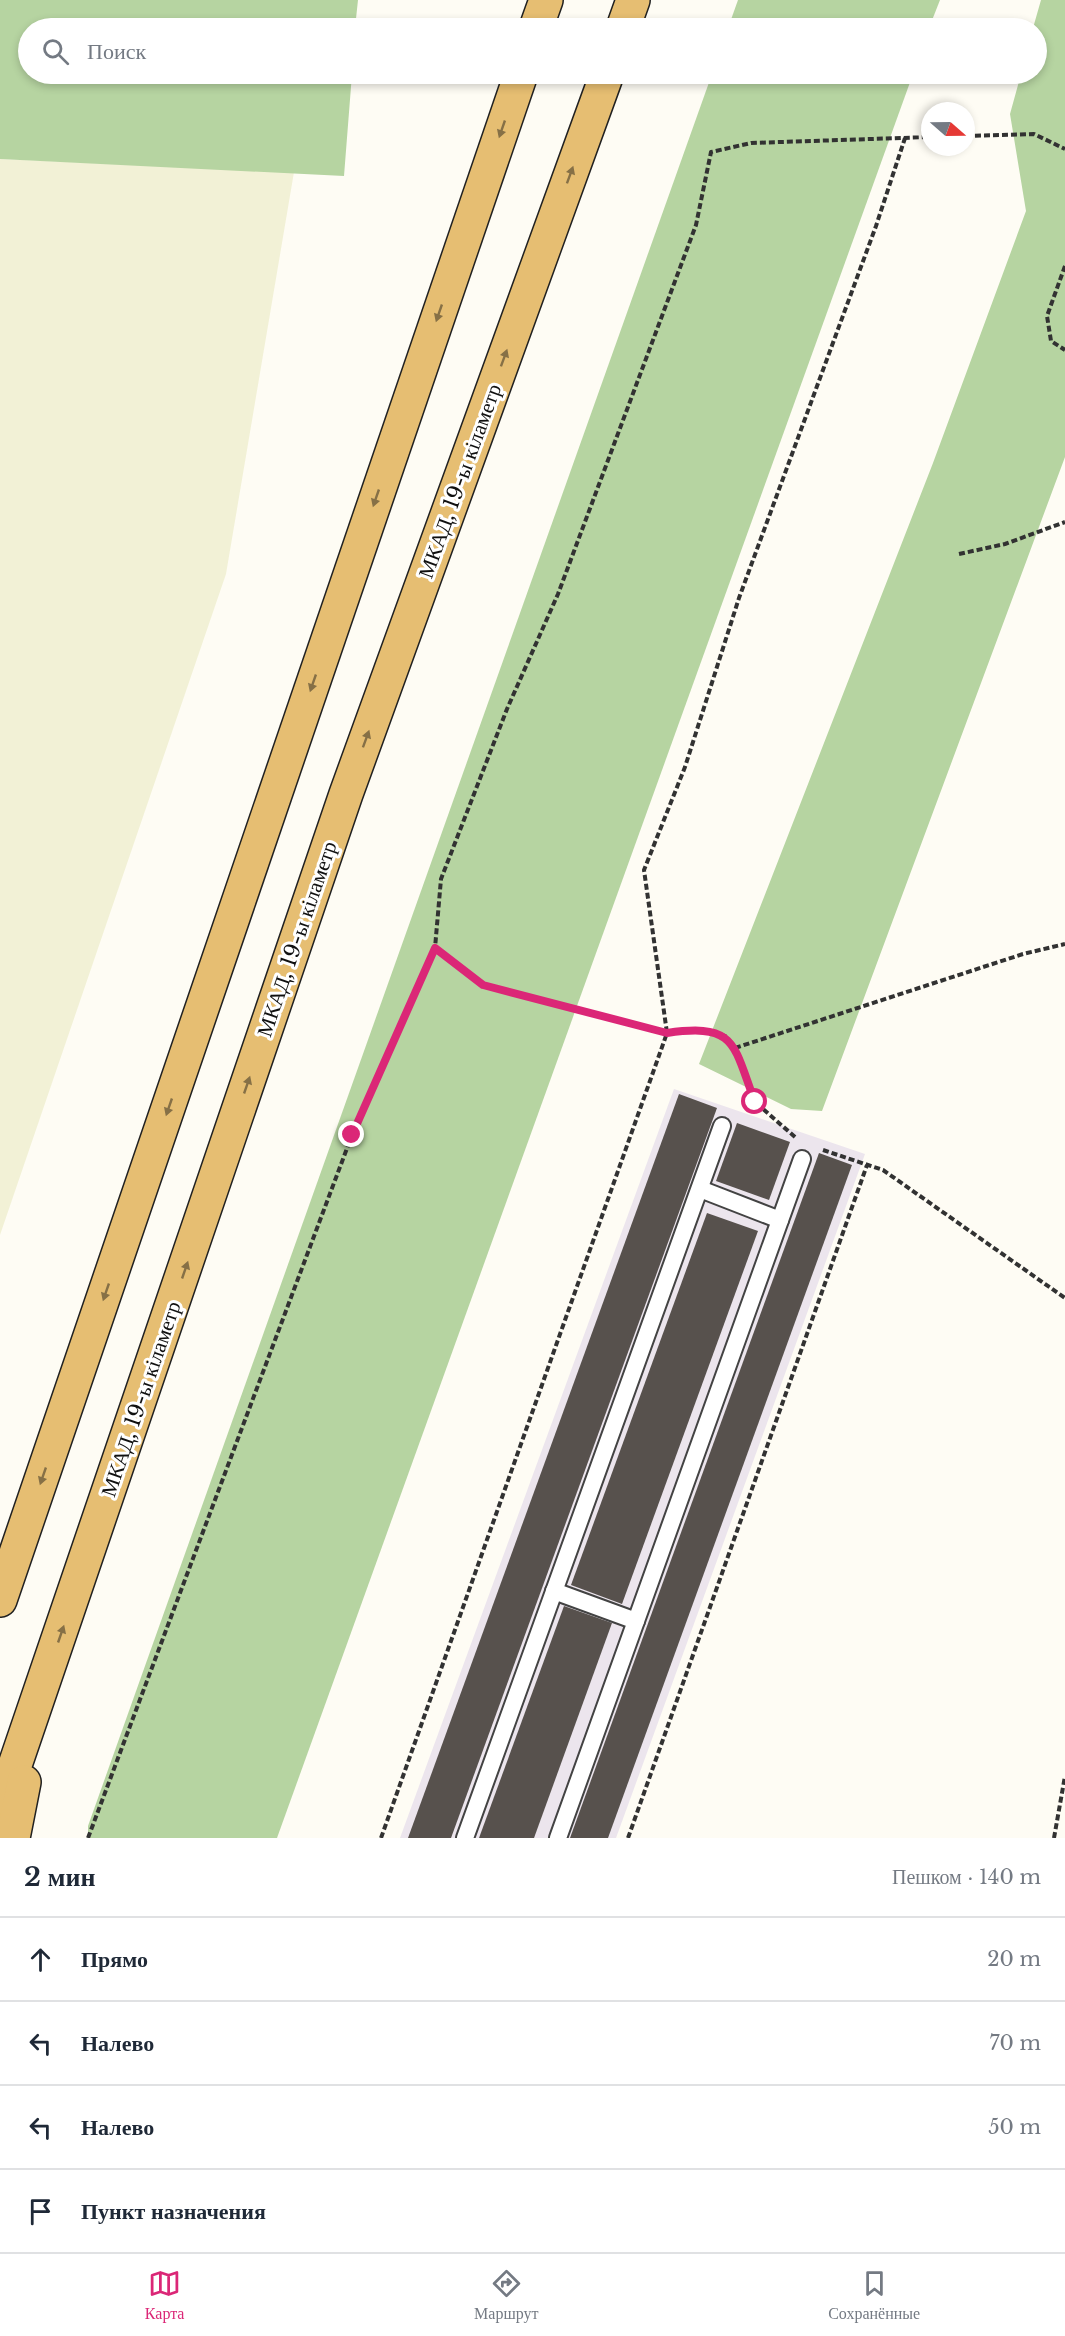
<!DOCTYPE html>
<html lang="ru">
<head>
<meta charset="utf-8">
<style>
  body { margin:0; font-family:"Libre Baskerville",serif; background:#f6f6f7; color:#1f2937 }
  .compass { position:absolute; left:921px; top:102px; width:54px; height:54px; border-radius:50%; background:#fff; box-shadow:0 3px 9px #0003; rotate:110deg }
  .stop { position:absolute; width:18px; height:18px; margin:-14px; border:4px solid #db2777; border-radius:50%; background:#fff }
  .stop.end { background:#db2777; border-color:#fff; box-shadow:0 2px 6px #0008 }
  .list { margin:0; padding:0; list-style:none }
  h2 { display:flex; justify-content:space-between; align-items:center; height:78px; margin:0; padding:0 24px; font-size:26px }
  h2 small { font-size:20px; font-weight:400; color:#747a83 }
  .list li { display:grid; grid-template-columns:39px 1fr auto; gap:18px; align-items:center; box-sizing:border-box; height:84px; padding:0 24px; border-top:2px solid #e0e1e3 }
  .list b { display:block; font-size:22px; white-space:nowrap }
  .list em { font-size:20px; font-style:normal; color:#747a83 }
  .icon { flex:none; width:33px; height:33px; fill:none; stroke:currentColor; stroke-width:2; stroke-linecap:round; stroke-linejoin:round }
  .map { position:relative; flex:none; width:1065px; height:1838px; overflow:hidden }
  .search { position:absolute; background:#fff; box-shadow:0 3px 9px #0003; left:18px; right:18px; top:18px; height:66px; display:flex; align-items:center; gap:15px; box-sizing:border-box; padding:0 21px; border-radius:33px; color:#747a83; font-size:22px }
  .sheet { height:414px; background:#fff }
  nav { display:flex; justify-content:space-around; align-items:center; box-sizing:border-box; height:84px; border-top:2px solid #e0e1e3; background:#fff; font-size:16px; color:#747a83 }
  nav a { display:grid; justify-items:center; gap:3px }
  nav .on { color:#db2777 }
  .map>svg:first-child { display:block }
  .industrial { fill:#ece5ed }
  .farmland { fill:#f2f1d6 }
  .forest { fill:#b6d4a1 }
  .building { fill:#57514d }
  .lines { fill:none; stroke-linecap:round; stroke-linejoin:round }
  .service-casing { stroke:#434343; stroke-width:20 }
  .trunk-casing { stroke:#212121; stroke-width:36 }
  .path { stroke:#323232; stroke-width:4; stroke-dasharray:6 3; stroke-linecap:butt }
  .service { stroke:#fff; stroke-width:16 }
  .trunk { stroke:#e6be72; stroke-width:33 }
  .oneway { fill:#867046 }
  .route { stroke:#db2777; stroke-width:8 }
  .labels { text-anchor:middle; stroke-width:6; stroke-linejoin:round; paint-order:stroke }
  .street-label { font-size:21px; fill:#101010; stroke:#fff }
</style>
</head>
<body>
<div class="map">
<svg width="1065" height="1838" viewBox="0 0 1065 1838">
  <rect width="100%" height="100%" fill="#fefcf4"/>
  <path class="industrial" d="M674,1089L865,1154L616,1838H400Z"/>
  <path class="farmland" d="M0,159L294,172L226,574L0,1235Z"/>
  <g class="forest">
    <path d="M0,0H358L355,28H28V74H352L344,176L0,159Z"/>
    <path d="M738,0H940L929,28H728Z"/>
    <path d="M1041,0H1065V457L822,1111L791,1109L699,1064L933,463L1026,211L1010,114L1021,74H1036V28H1033Z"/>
    <path d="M712,74H913L277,1838H88V1826Z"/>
  </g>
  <g class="building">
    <path d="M679,1094L717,1108L451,1838H408Z"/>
    <path d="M737,1123L790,1142L769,1200L716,1181Z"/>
    <path d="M819,1153L852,1165L608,1838H570Z"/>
    <path d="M707,1213L758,1231L622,1604L571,1585Z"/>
    <path d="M564,1606L612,1623L534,1838H479Z"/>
  </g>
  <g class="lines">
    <defs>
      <g id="service">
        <path d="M700,1189L780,1220"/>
        <path d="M554,1591L636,1621"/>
        <path d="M465,1838L722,1126"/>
        <path d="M558,1838L802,1159"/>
      </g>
      <g id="trunk">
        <path d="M536,28L546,0"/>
        <path d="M623,28L633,0"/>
        <path d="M0,1600L521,74"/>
        <path d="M0,1809L346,794L607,74"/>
        <path d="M13,1838L24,1782"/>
      </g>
    </defs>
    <use href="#service" class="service-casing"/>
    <use href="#trunk" class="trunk-casing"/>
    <g class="path">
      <path d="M966,136L1034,134L1065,149"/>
      <path d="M1065,266L1047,316L1051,341L1065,350"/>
      <path d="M959,554L1005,544L1065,522"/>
      <path d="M735,1048L1023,954L1065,944"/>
      <path d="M795,1137L755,1102L735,1048L725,1036L695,1029L667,1033L483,985L435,948L441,879L507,709L558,594L696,225L711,152L751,143L930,137"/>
      <path d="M823,1150L883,1170L1065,1298"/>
      <path d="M88,1838L352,1135L435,948"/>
      <path d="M381,1838L667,1033L644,870L685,767L739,598L876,226L905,138"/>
      <path d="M628,1838L867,1165"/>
      <path d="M1054,1838L1065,1776"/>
    </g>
    <use href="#service" class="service"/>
    <use href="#trunk" class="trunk"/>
  </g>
  <defs><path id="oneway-solid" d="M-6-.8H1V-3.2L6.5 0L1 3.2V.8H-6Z" transform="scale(1.5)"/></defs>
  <g class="oneway">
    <use href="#oneway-solid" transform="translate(502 129) rotate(109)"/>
    <use href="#oneway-solid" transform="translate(570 175) rotate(-70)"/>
    <use href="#oneway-solid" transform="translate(439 313) rotate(109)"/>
    <use href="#oneway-solid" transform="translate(504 358) rotate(-70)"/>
    <use href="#oneway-solid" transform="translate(376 498) rotate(109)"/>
    <use href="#oneway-solid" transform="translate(313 683) rotate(109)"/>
    <use href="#oneway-solid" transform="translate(366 739) rotate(-70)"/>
    <use href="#oneway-solid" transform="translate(247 1085) rotate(-71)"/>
    <use href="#oneway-solid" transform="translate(169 1107) rotate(109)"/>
    <use href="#oneway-solid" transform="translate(185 1270) rotate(-71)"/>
    <use href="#oneway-solid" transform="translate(106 1292) rotate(109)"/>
    <use href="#oneway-solid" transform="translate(43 1476) rotate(109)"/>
    <use href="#oneway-solid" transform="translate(61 1634) rotate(-71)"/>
  </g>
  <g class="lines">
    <path class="route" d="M352,1135L435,948L483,985L667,1033C737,1023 733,1044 755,1102"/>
  </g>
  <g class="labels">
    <g class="street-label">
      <text transform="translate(460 481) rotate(-70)" y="7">МКАД, 19-ы кіламетр</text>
      <text transform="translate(297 939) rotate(-71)" y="7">МКАД, 19-ы кіламетр</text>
      <text transform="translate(141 1399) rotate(-71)" y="7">МКАД, 19-ы кіламетр</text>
    </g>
  </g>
</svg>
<svg class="compass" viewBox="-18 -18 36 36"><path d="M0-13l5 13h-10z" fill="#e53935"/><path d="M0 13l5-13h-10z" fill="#747a83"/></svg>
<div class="stop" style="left:755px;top:1102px"></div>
<div class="stop end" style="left:352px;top:1135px"></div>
<div class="search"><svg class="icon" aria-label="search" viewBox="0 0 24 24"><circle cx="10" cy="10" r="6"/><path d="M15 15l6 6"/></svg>Поиск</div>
</div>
<section class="sheet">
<h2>2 мин<small>Пешком · 140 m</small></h2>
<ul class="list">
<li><svg class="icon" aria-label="ahead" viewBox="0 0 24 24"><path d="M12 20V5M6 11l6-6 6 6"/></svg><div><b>Прямо</b></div><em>20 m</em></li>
<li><svg class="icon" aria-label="left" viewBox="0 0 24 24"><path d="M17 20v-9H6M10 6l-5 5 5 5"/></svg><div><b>Налево</b></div><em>70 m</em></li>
<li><svg class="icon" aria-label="left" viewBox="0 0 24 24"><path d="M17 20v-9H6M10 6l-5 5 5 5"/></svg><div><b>Налево</b></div><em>50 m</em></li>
<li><svg class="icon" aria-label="arrive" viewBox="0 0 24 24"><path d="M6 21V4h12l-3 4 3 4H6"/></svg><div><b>Пункт назначения</b></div></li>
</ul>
</section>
<nav>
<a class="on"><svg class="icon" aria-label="map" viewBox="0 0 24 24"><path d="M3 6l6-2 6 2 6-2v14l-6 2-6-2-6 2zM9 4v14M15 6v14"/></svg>Карта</a>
<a><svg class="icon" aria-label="directions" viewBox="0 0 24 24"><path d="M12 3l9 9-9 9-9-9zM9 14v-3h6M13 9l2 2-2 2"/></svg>Маршрут</a>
<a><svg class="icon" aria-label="saved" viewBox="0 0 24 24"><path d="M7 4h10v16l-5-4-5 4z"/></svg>Сохранённые</a>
</nav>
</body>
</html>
